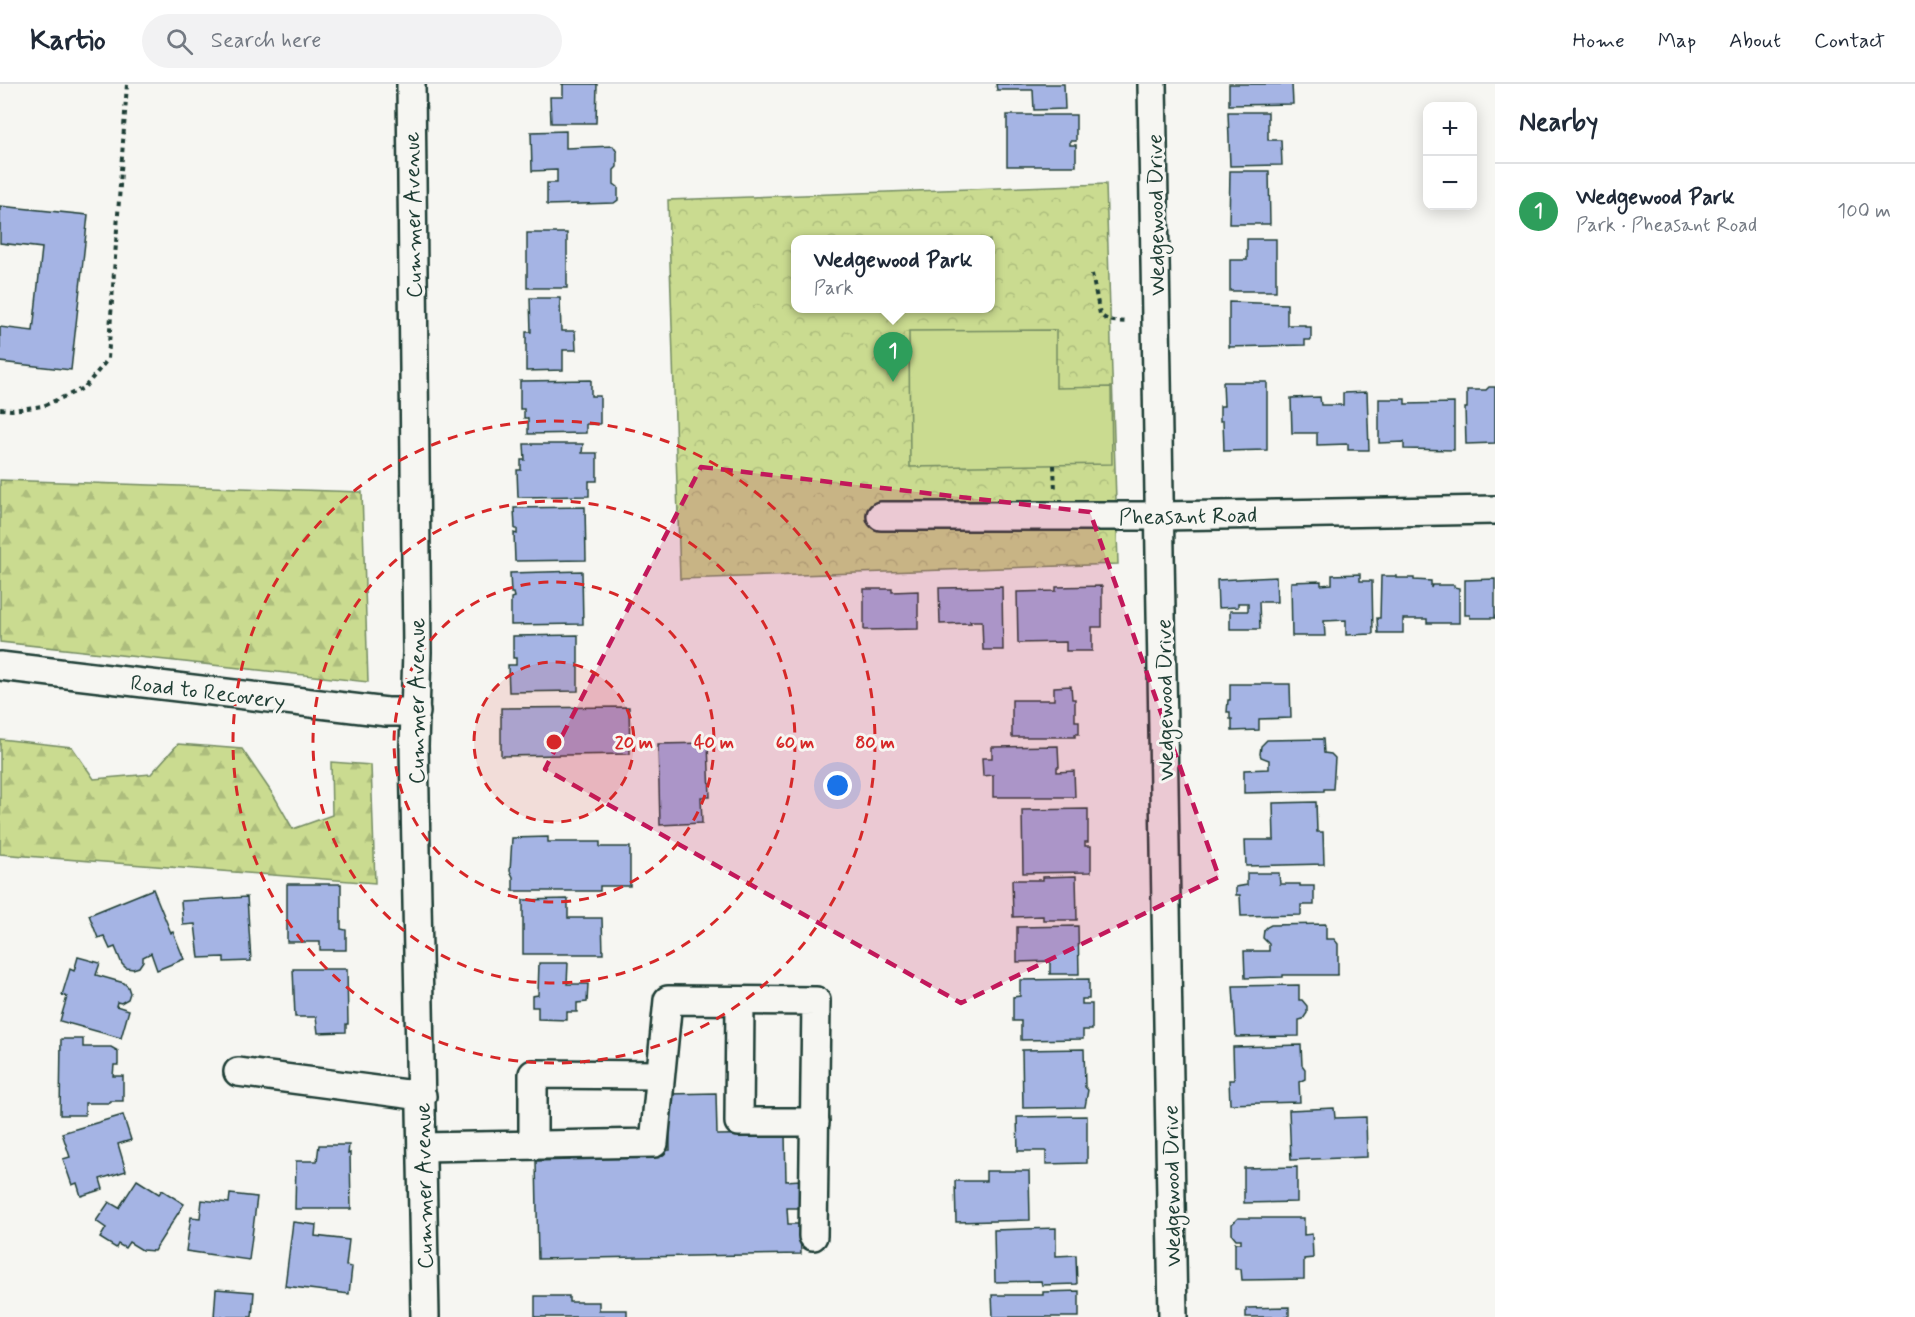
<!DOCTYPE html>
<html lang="en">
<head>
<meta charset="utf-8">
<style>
  body { margin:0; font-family:Mynerve,sans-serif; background:#f2f2f3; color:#1f2937 }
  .controls { position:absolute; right:18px; top:18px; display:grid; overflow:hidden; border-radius:12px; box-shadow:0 3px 15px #0003 }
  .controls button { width:54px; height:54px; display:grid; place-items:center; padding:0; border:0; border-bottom:2px solid #e0e1e3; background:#fff; color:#1f2937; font:30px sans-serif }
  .you { position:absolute; left:838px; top:702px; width:21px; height:21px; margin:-15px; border:4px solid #fff; border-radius:50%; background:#1a73e8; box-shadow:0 0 0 9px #1a73e833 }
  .badge { display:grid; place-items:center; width:39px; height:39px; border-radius:50%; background:#1f6fb2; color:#fff; font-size:20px; font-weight:700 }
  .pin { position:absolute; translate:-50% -50px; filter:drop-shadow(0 2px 3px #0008) }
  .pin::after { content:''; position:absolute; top:32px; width:21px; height:18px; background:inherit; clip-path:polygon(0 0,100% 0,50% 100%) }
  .popup { position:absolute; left:791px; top:151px; width:204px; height:78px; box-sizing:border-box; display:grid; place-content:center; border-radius:12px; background:#fff; filter:drop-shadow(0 2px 4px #0005); font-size:20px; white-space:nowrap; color:#747a83 }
  .popup b { font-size:22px; color:#1f2937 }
  .popup::after { content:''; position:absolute; left:50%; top:100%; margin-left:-12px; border:12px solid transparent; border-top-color:#fff }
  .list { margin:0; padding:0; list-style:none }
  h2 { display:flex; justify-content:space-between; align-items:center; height:78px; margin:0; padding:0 24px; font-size:26px }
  h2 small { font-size:20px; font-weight:400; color:#747a83 }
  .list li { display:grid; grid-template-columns:39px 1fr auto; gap:18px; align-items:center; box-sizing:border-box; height:96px; padding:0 24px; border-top:2px solid #e0e1e3 }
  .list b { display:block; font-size:22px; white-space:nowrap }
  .list p { margin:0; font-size:20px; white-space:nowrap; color:#747a83 }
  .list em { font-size:20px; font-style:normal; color:#747a83 }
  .icon { flex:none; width:33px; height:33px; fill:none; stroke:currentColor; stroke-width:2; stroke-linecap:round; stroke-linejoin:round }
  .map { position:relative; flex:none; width:1495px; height:1233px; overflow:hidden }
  header { display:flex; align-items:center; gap:36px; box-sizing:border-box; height:84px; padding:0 30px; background:#fff; border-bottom:2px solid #e0e1e3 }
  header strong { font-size:28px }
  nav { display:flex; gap:33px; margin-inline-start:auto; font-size:21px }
  .search { width:420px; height:54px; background:#f2f2f3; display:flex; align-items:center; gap:15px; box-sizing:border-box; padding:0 21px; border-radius:33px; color:#747a83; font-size:22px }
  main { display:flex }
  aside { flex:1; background:#fff }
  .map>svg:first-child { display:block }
  .forest { fill:url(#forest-firs); stroke:#748c62; stroke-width:1.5 }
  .park { fill:url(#park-crowns); stroke:#748c62; stroke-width:1.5; fill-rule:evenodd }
  .pitch { fill:#cadb90; stroke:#748c62; stroke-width:1.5 }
  .building { fill:#a5b4e4; stroke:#1f3d34; stroke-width:1.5 }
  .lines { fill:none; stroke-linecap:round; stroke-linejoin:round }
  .minor-casing { stroke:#1f3d34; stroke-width:32 }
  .path { stroke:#1f3d34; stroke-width:4; stroke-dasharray:4.5 4.5; stroke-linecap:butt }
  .minor { stroke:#f6f6f2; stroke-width:27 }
  .marked { fill:#c2185b; fill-opacity:0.2; stroke:#c2185b; stroke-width:4.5; stroke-dasharray:12 8; stroke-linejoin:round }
  .ring { fill:none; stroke:#d62828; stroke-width:3; stroke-dasharray:10 8 }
  .labels { text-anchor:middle; stroke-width:6; stroke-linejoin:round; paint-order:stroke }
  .street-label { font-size:22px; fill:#1f3d34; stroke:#f6f6f2 }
  .centre { fill:#d62828; stroke:#f6f6f2; stroke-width:3 }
  .ring-label { font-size:18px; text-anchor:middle; font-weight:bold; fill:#d62828; stroke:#f6f6f2; stroke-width:6; stroke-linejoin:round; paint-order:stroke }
</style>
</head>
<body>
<header>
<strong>Kartio</strong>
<div class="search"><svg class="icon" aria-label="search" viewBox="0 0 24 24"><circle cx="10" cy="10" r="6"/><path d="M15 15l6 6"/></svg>Search here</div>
<nav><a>Home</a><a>Map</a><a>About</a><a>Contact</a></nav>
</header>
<main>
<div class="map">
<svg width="1495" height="1233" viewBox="0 0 1495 1233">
  <defs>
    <pattern id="forest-firs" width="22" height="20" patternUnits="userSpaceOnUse" patternTransform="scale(1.5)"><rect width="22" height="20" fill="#cadb90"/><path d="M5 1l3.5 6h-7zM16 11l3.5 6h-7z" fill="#adbd7d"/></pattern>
    <pattern id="park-crowns" width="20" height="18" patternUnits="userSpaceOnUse" patternTransform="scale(1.5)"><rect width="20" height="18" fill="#cadb90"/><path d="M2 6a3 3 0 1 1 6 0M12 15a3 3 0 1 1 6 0" fill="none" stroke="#adbd7d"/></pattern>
  </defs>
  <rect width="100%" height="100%" fill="#f6f6f2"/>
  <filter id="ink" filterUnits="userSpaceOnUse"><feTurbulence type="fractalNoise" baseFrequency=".0167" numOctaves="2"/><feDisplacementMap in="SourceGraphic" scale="12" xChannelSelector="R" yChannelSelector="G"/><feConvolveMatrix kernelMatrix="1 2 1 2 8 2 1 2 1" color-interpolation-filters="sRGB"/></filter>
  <g filter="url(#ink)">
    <g class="forest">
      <path d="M0,396L362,408L368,598L0,558Z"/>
      <path d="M0,655L72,663L94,695L151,690L178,660L242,665L274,712L293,745L332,731L331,678L371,681L375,799L0,770Z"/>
    </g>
    <path class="park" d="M1106,100L1118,480L680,495L668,116ZM796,156H990V224H796Z"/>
    <path class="pitch" d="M1056,246V304L1111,303L1112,380L910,383L909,247Z"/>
    <g class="building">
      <path d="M561,0H597L596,39H551L550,13H563V0Z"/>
      <path d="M996,0H1064L1065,25L1034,26L1033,6H997Z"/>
      <path d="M1229,0H1292L1293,20L1229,21Z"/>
      <path d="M1228,28H1268V56H1281L1282,81L1230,82Z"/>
      <path d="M1007,31H1076V57H1070V61H1076V82H1007Z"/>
      <path d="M566,47V64L613,62L617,68V83L614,86V100L618,103V116L614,119L547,121V99H557V86L532,87L531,48Z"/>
      <path d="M1230,87H1269L1270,140H1229Z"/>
      <path d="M0,122L88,131L71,286L0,278V243L33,247L42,164L0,159Z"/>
      <rect x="527" y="149" width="40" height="55"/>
      <path d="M1247,155H1276V207H1230V176H1247Z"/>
      <path d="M530,214H560L561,247H575L576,266H563V286L526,287V248H531Z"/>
      <path d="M1229,218L1287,220V241H1305V243H1311V256H1305V261L1229,263Z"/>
      <path d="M591,296V312H600V340H586V349L528,350V334H524V325H520V297Z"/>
      <path d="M1223,298H1267V366L1224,367L1223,337H1220V322H1224Z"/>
      <path d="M1489,303H1495V359L1466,360L1465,324H1467V306H1486Z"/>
      <path d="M1367,308L1369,366H1348V360L1317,361V349H1292L1291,314L1320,313L1321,321H1343V309Z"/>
      <path d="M1379,315H1405V320L1454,319V366L1404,365V358L1379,359Z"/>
      <path d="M524,360H583L582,369H597V397H589V412L518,413L517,386H521V376H525Z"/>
      <path d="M585,423L586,476L515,477L514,449L517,450V445H515L514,424Z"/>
      <path d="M582,487L583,540L511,541V514L514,513L513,509H511L510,489Z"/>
      <path d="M1360,490V497H1372L1373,550L1346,551V536L1324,537L1325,552H1292L1291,498L1321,497V501L1332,500V491Z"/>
      <path d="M1381,492H1396V494H1414V496L1431,497V504L1432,501H1454V503L1459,504V539H1427V535H1403V549H1378L1377,534H1380Z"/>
      <path d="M1276,493L1277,518H1259L1260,545H1230V527H1248V519H1238V523L1218,524L1217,496Z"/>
      <path d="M1495,495V534H1470V531H1465V496Z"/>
      <path d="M1102,502V543H1092V567H1066V558L1018,559L1017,508L1056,507V503Z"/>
      <path d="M1002,503L1003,566H983L982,537H970L971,539L940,540L939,504Z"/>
      <path d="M864,505H892V508L918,507V545L864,546Z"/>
      <path d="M578,551V607L509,608L508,581H516V574H513V552Z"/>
      <path d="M1230,600H1290L1291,634L1259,635V646L1232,647V635H1230V628H1227L1228,616H1230Z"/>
      <path d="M1071,602L1072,615H1075V637H1079V650H1075V653H1012V616H1054V603Z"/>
      <path d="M629,623L630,670L501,672V624Z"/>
      <path d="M1323,655L1324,669L1331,670L1335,674L1333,705H1324V707L1244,709V686L1269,685V676L1261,673L1260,670L1261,662L1267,656Z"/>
      <path d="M708,659L710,713H701L702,739L660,741L658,660Z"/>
      <path d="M1058,662L1059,683H1057V688L1074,687L1075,713H993V691L983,692L982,674H992V663Z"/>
      <path d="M1316,718L1317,748H1323L1324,780L1246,782L1245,756H1274L1273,719Z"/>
      <path d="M1088,725V758H1085V762H1091V788L1023,789L1022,726Z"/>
      <path d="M548,753V758H600V763H630V802H600V807H513V793L510,787L512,754Z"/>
      <path d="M1247,789H1279L1280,800H1300V802H1314V821H1301V831L1241,832L1240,811H1236V803L1247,801Z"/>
      <path d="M1076,792L1077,836H1043V832L1013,833L1012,796H1043V793Z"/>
      <path d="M287,800H341V845L346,846V866H320V858H287Z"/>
      <path d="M153,805L171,849L173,848L184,875L157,886L151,869L143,873V877L139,883L133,885L126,884L122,880L115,863L110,865L104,852L98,854L89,831Z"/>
      <path d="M247,813L251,877L224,878V873L199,874L195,840L183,841L181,817Z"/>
      <path d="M568,815V834H602L603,870H523V816Z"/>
      <path d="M1326,840V855H1334L1338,860V891H1283V893L1245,894L1244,867H1269V860L1263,854L1264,846L1267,843L1271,841Z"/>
      <path d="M1078,842L1079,890H1050V877L1017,878V843Z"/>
      <path d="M78,873L100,879L96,891L124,899L128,903L130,909L128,915L121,919L117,918L116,922L129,926L121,954L60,937L67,913L62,911L70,885L74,887Z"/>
      <path d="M539,879H568L567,900H588L587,918L577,919V928H567V936L538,935V923H532V912L538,911Z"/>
      <path d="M293,885H347L348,940H346V948L318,949L316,933H295Z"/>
      <path d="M1089,895V915H1082V920H1092V946H1083V955L1021,956V937H1013V913L1020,912V896Z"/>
      <path d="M1299,901V916H1302L1307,922V929L1303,935L1299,936V952L1236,953L1233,902Z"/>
      <path d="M61,955H83V963H111L118,967V981H114L113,992H123V1017H110V1019H85V1031H60Z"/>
      <path d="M1301,961L1302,981L1305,985V995L1299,998L1300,1018L1230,1020L1229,996H1234L1233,963Z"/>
      <path d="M1084,965L1085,1003L1088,1006L1085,1023L1023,1024L1022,966Z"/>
      <path d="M716,1009L717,1051L785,1050L786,1097L800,1096L801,1124H787L788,1140H800L801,1170L538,1175L536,1077L570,1076V1068L670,1066L669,1010Z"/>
      <path d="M1334,1024L1335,1034L1366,1033L1367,1073L1291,1076L1289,1026Z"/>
      <path d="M123,1031L131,1056L118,1060L126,1087L100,1095L103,1105L81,1112L77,1099L72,1101L63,1075L70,1073L62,1049Z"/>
      <path d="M1087,1032V1079L1046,1080V1067H1018L1017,1033Z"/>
      <path d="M319,1061H349L348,1070L350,1069L351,1125H295L296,1077H317Z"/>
      <path d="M1297,1083V1118L1244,1119V1084Z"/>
      <path d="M986,1087H1029L1030,1136L956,1138L955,1097H986Z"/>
      <path d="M137,1096L159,1110L162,1106L184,1120L154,1167L142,1166L129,1158L125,1164L118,1160L116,1164L100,1154L106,1144L96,1137L109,1118L119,1124Z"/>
      <path d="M230,1110L257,1113L249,1176L186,1167L191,1133L200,1134L202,1116L229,1119Z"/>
      <path d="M1238,1134H1304V1151L1312,1150L1313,1174L1304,1175V1195L1242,1196L1241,1185H1235V1159H1241V1155H1236L1232,1150V1140Z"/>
      <path d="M293,1138L316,1141L315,1152L349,1156L346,1182L352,1183L349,1210L285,1202Z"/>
      <path d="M1056,1144V1172L1076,1171L1077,1200L1042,1201L1041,1197L995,1198L994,1146Z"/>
      <path d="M216,1205L254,1208L252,1233H214Z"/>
      <path d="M1079,1207V1233H993L992,1211H1043V1208Z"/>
      <path d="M535,1212H569V1218H599V1226H627V1233H535Z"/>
      <path d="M1289,1223V1233H1246V1224Z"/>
    </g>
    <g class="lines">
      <defs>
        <g id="minor">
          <path d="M411,0L417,568L414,662L425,1233"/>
          <path d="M1152,0L1173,1233"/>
          <path d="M881,432H1161L1495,426"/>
          <path d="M0,582L387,628H416"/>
          <path d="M740,917L739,1038H815"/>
          <path d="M238,988L422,1012"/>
          <path d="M533,1061V990L660,991"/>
          <path d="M422,1063L654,1059L668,916L816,917L813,1152"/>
        </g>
      </defs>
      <use href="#minor" class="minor-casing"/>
      <g class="path">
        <path d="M1092,190L1100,230C1108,239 1118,237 1129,238"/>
        <path d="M0,325L12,326L43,322L84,304L108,275L127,0"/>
        <path d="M1054,381L1055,407"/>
      </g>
      <use href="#minor" class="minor"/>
    </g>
  </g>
  <path class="marked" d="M701,383L1090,428L1219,793L961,919L545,685Z"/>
  <circle cx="554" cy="658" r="80" fill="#d62828" fill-opacity=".12"/>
  <g class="ring">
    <circle cx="554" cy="658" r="80"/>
    <circle cx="554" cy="658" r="160"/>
    <circle cx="554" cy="658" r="241"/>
    <circle cx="554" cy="658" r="321"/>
  </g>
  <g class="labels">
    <g class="street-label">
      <text transform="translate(412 131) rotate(-91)" y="8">Cummer Avenue</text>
      <text transform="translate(1155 131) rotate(-91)" y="8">Wedgewood Drive</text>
      <text transform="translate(1188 431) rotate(-1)" y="8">Pheasant Road</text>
      <text transform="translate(208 607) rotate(7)" y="8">Road to Recovery</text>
      <text transform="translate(1164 616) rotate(-91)" y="8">Wedgewood Drive</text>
      <text transform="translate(416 617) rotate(-90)" y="8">Cummer Avenue</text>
      <text transform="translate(423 1102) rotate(-91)" y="8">Cummer Avenue</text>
      <text transform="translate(1171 1102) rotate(-91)" y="8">Wedgewood Drive</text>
    </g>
  </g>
  <circle cx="554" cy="658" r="9" class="centre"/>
  <g class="ring-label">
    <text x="634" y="664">20 m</text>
    <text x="714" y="664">40 m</text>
    <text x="795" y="664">60 m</text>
    <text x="875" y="664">80 m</text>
  </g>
</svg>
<div class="controls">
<button>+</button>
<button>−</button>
</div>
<div class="you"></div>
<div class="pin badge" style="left:893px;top:298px;background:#2e9e5b">1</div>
<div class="popup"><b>Wedgewood Park</b>Park</div>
</div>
<aside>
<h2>Nearby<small></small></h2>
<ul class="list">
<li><span class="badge" style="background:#2e9e5b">1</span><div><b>Wedgewood Park</b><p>Park · Pheasant Road</p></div><em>100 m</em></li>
</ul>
</aside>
</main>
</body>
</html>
